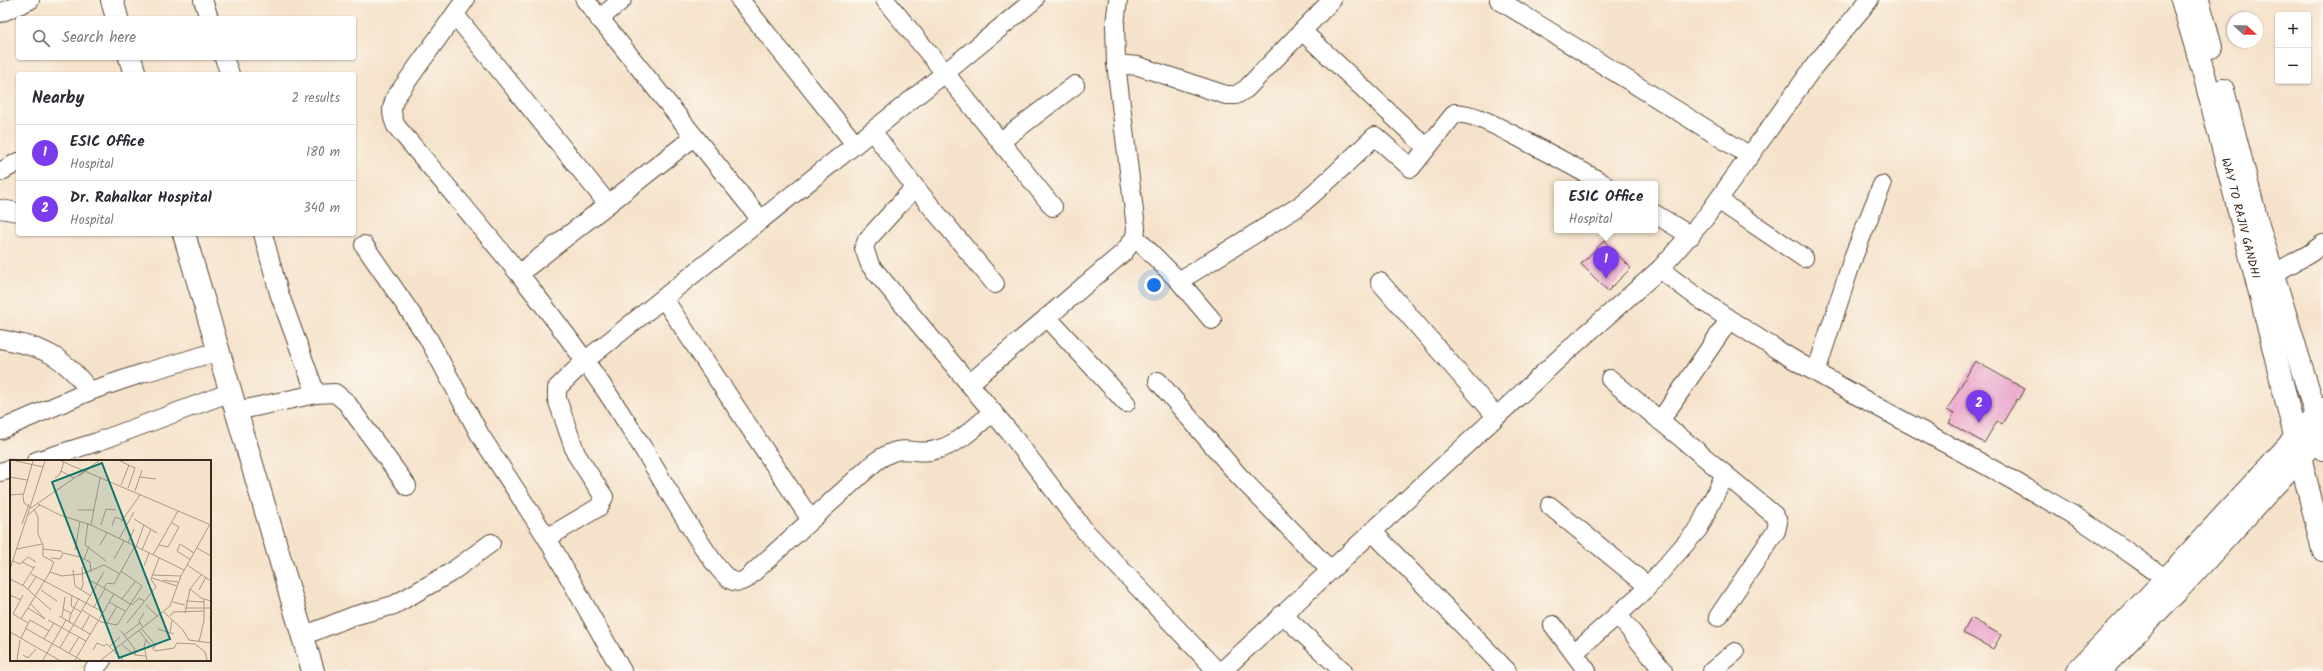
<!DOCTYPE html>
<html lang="en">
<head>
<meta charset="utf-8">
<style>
  body { margin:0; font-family:Kalam,sans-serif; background:#f2f2f3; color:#2b2b33 }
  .controls { position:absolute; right:12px; top:12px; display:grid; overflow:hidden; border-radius:4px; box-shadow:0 1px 3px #0004 }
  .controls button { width:36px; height:36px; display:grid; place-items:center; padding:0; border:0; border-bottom:1px solid #e1e1e2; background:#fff; color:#2b2b33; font:20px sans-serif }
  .compass { position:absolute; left:2227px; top:12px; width:36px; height:36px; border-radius:50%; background:#fff; box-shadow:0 1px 3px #0004; rotate:111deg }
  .you { position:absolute; left:1154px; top:285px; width:14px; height:14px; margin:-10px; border:3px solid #fff; border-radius:50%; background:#1a73e8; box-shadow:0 0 0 6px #1a73e833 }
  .badge { display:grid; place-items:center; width:26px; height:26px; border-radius:50%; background:#7c3aed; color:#fff; font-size:13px; font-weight:700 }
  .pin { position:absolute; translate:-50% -33px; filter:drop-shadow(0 1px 2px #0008) }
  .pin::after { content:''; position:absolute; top:21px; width:14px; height:12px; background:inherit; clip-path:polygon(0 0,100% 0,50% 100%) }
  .popup { position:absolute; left:1554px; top:181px; width:104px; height:52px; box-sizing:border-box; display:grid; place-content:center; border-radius:4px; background:#fff; filter:drop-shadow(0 1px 3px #0005); font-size:13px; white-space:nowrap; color:#7c7c81 }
  .popup b { font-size:15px; color:#2b2b33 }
  .popup::after { content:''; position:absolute; left:50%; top:100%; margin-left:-8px; border:8px solid transparent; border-top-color:#fff }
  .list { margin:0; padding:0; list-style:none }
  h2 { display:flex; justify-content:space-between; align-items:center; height:52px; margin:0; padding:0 16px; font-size:17px }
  h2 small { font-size:13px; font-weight:400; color:#7c7c81 }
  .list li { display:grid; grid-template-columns:26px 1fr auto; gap:12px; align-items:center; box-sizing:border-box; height:56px; padding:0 16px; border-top:1px solid #e1e1e2 }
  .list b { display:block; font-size:15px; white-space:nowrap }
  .list p { margin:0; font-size:13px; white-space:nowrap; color:#7c7c81 }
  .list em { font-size:13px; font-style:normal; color:#7c7c81 }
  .icon { flex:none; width:22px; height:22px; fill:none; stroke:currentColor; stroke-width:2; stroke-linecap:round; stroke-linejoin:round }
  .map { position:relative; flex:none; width:2323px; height:671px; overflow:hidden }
  .search { position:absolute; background:#fff; box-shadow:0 1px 3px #0004; left:16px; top:16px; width:340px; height:44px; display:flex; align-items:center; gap:10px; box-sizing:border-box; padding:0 14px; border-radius:4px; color:#7c7c81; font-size:15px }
  .panel { position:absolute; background:#fff; box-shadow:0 1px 3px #0004; left:16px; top:72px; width:340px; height:164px; border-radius:4px }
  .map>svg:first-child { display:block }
  .building { fill:#eaa5cc }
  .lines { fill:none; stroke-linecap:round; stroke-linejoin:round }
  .minor-casing { stroke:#574638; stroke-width:20 }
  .tertiary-casing { stroke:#574638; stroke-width:24 }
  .secondary-casing { stroke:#574638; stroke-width:24 }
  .minor { stroke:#fff; stroke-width:18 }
  .tertiary { stroke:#fff; stroke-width:22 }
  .secondary { stroke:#fff; stroke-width:22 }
  .labels { text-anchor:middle; stroke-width:3; stroke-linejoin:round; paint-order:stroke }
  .street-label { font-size:12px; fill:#3b2a1e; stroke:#fbf7ec }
  .inset-road { fill:none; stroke:#ab9885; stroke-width:1 }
  .view { fill:#0f766e; fill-opacity:0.15; stroke:#0f766e; stroke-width:2 }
  .inset-edge { fill:none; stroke:#3b2a1e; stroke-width:2 }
</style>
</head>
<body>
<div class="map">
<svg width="2323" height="671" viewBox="0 0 2323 671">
  <rect width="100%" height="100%" fill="#fbf7ec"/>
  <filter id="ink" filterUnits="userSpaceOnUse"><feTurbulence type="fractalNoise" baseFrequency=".025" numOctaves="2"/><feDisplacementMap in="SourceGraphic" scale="8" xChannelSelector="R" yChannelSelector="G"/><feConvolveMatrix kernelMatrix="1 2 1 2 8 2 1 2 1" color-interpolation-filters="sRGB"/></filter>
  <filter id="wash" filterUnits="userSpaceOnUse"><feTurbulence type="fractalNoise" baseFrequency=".012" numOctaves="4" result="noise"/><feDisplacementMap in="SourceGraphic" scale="16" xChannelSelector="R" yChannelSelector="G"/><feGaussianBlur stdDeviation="0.9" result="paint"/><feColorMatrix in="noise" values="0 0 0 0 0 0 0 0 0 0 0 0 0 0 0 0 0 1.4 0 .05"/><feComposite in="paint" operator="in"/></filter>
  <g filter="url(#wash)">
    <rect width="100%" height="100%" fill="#f5e2ca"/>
    <g id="blocks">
      <g class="building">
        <path d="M1604,241L1631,268L1608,291L1581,264Z"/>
        <path d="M1975,361L2025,389L2019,400L2017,399L2002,424L1997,421L1984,443L1949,423L1954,414L1947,410Z"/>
        <path d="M1971,618L2001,635L1993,649L1963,633Z"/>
      </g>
    </g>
  </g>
  <g filter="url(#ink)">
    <use href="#blocks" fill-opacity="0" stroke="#574638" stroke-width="1"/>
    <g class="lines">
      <defs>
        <g id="minor">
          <path d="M203,0L209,18"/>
          <path d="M465,0L395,98C391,109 391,115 396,126C484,230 573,333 644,450C657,471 714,573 731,580C736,583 740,582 745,580L875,462C907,439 911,458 939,449C960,443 977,425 993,412"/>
          <path d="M585,0L761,220"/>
          <path d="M740,0L855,144"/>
          <path d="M885,0L945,73L1034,0"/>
          <path d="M1499,0L1750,156"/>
          <path d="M0,13L30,0"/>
          <path d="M455,15L608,204"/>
          <path d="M599,19L622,0"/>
          <path d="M1302,31L1427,148"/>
          <path d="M224,58L230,74"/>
          <path d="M1116,64L1138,66L1226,95H1236L1246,89L1332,0"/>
          <path d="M1001,141L1075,85"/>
          <path d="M0,172L18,162"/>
          <path d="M915,187L995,284"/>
          <path d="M1718,200L1804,258"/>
          <path d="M1053,207L945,73L872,131L915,187L867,240L864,248L870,265L1011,434L1085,531L1217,671"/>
          <path d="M0,209L18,212"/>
          <path d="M1655,214L1691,236"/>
          <path d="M263,234L279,293L316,394"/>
          <path d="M1135,237L1179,281L1212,320"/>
          <path d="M364,245L428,338L480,435L547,538L622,671"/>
          <path d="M1660,269C1787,370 1938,433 2076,517C2107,536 2136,558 2166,579"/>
          <path d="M520,273L694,137"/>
          <path d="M2273,274L2309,254L2323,244"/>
          <path d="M1179,281L1298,207L1332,177L1375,136L1411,168L1455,113C1476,114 1494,125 1512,134C1543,150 1574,166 1604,184"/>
          <path d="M1380,282L1496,416"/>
          <path d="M664,299L811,520"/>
          <path d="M1047,317L1126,403"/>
          <path d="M0,339C45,348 61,354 90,391"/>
          <path d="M1816,372L1854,255L1882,185"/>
          <path d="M1610,379L1774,515L1778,522L1776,531L1718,617"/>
          <path d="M1158,381L1238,475L1330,570"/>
          <path d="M969,384L1124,252L1135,237L1136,228L1116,64L1115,24L1118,0"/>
          <path d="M236,411L316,394L335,393L346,402L407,486"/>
          <path d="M1660,421L1729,320"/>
          <path d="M0,430L90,391L143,373L219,351"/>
          <path d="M36,461L97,442L231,392"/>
          <path d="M0,472L11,469"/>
          <path d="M1550,506L1644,583V591L1640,595L1574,653"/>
          <path d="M1372,531L1507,671"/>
          <path d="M547,538L599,507L604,497L576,454L557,399V388L586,360L872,131"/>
          <path d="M1644,591L1699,528L1725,474"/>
          <path d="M1282,614L1343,671"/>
          <path d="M1618,615L1663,671"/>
          <path d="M1553,625L1587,671"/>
          <path d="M303,636L353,616L394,605L450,573L491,543"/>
          <path d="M93,671L102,660"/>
          <path d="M1222,671L1564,354L1660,269L1705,218L1815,65L1869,0"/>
          <path d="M1712,671L1735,652"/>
        </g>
        <g id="tertiary">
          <path d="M112,0L117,18"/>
          <path id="s1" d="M2182,0L2204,74L2259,289L2323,550"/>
          <path d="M2198,0L2211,47"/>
          <path d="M130,58L135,74"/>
          <path d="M2223,90L2257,222L2316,415L2323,449"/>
          <path d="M184,234L313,671"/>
        </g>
        <g id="secondary">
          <path d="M2077,671L2166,579L2323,408"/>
          <path d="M2099,671L2178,590L2323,432"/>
        </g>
      </defs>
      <use href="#minor" class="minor-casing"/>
      <use href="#tertiary" class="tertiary-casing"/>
      <use href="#secondary" class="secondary-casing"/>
      <use href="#minor" class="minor"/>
      <use href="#tertiary" class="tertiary"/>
      <use href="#secondary" class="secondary"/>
    </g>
  </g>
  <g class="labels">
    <g class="street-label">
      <text dy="4" stroke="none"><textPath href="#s1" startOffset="226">WAY TO RAJIV GANDHI</textPath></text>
    </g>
  </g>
  <g transform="translate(10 460)">
    <rect width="201" height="201" fill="#f5e2ca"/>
    <path class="inset-road" d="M6,1L33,7M23,1L13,36L14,43L21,48L89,1M51,1L201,65M110,1L125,8L118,28M51,11L64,18M69,16L83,6M0,17L17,20M130,17L146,19M45,18L50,14L54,2M111,25L119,5M125,31L132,10M0,35L13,34M28,44L50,55L81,65L125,86M24,49L28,57V74L33,85V96L44,102L40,112M68,50H84M18,55L30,45M124,59L147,73M111,62L130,35M78,63L75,85L96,101M12,64L19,44M81,65L90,18M91,65L96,49L106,50M102,66L105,57L113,60M109,79L124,52M118,83L124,69M90,85L97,73M149,85L158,87L169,67L162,63M126,87L134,65M187,88L201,96M7,89L32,84M33,89L51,91L52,93M65,90L70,61M132,90L141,69M143,95L168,51M41,98L50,99L53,93L70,97L80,102L81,112M74,99L79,86M104,99L114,81M181,100L167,91L170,84L184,93M3,101L10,104L18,97L26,102M12,102L24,108M177,105L201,121M134,106L139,93M0,109L35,1M63,110L65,126L81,136M94,112L87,124L94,128L97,123L104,124L125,86L174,110M21,114L93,152M143,115L171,116M142,118L167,126M0,119L14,126L41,150M153,120L168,122M13,125L25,106M94,128L122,145L129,138L134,141M18,129L26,117M180,129L191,115M31,130L47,141M71,130L73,124L72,107M189,130L196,117M0,135L11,140M13,135L3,154L18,163M62,135L61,146L71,152M112,139L125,122M176,141L194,142M99,142L115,151M163,142L175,145M136,145L148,157M84,147L95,129M18,148L35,159L21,144M175,148H201M53,149L61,153L59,162M72,150L91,162L107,165L132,126L111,111M154,152L173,170L179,180L201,183M175,153L180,129L191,138L201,141M61,154L69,138M49,156L80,174M160,156L163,152L194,151M52,157L55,137M11,159L40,112L52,116L72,114L94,105L110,114M38,160L76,181M200,160L201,148M97,163L107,146M117,163L146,127L141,119L149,98M15,168L71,200M133,168L129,161L134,153M72,169L80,155M132,169L145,185L144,188M148,169L164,174M111,171L124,188L126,195M129,171L145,191L164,188L167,183L185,184L195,192L197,200M0,172L49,200M160,172L162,160M114,175L130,163M11,178L20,160L39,171M34,179L44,163M136,180L134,186L137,200M189,182L194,160V139M112,185L125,195L136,196M100,186L110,177M50,188L87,124L79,120M83,190L87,183L94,186L97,184L113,200M59,193L69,177M13,195L18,198L26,189M7,200L10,180M33,200L56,160M65,200L104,134M91,200L160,146L171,116L200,64"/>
    <path class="view" d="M92,3L160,179L109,198L42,22Z"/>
    <rect width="201" height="201" class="inset-edge"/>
  </g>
</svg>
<div class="controls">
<button>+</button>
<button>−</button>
</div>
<svg class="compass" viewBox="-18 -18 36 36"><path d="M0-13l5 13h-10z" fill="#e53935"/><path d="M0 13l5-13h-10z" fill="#7c7c81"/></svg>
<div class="you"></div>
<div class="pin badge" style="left:1606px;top:279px">1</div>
<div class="popup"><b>ESIC Office</b>Hospital</div>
<div class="pin badge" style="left:1979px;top:423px">2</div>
<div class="search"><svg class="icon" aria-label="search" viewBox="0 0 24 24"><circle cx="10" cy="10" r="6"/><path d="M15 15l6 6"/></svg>Search here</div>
<section class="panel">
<h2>Nearby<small>2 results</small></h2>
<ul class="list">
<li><span class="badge">1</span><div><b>ESIC Office</b><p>Hospital</p></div><em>180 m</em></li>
<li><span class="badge">2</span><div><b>Dr. Rahalkar Hospital</b><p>Hospital</p></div><em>340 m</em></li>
</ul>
</section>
</div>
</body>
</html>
